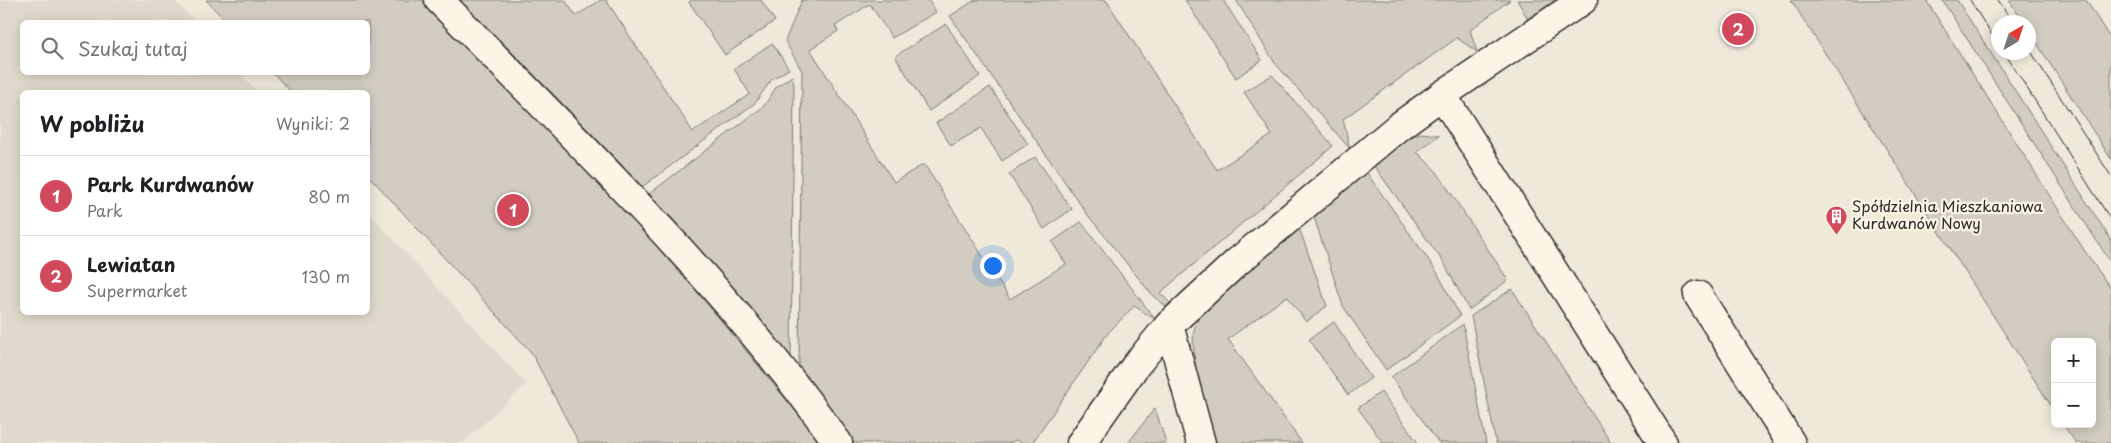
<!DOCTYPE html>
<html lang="pl">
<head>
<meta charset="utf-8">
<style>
  body { margin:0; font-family:"Playpen Sans",sans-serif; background:#f2f2f2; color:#202124 }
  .controls { position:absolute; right:15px; bottom:15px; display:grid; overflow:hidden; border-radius:8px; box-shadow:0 2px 12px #0003 }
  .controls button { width:45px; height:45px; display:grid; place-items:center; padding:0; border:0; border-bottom:1px solid #e0e0e0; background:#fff; color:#202124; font:25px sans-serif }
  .compass { position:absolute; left:1991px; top:15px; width:45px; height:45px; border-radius:50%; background:#fff; box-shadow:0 2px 12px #0003; rotate:39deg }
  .you { position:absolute; left:992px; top:265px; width:18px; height:18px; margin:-12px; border:4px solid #fff; border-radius:50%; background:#1a73e8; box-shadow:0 0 0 8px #1a73e833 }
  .badge { display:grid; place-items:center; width:32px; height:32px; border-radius:50%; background:#d1495b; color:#fff; font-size:16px; font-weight:700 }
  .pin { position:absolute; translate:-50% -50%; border:2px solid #fff; box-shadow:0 1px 5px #0006 }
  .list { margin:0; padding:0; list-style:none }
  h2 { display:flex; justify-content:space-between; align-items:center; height:65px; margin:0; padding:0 20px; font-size:21px }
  h2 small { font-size:16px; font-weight:400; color:#757577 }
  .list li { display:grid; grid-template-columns:32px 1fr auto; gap:15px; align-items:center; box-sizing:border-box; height:80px; padding:0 20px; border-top:1px solid #e0e0e0 }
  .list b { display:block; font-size:19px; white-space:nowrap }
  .list p { margin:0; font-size:16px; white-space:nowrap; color:#757577 }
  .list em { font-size:16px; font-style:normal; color:#757577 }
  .icon { flex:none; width:28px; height:28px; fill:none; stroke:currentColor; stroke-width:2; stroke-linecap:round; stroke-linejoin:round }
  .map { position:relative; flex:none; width:2111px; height:443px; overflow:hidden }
  .search { position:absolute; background:#fff; box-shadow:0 2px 12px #0003; left:20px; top:20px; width:350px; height:55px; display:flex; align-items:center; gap:12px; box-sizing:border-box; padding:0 18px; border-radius:8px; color:#757577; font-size:19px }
  .panel { position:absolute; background:#fff; box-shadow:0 2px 12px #0003; left:20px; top:90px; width:350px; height:225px; border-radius:8px }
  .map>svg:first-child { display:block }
  .built { fill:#e0dacc }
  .green { fill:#d2cdc0; stroke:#7e7c76 }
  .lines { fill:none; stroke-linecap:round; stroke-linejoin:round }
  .minor-casing { stroke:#2b2b2b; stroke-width:31 }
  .minor { stroke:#fcf5e5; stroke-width:28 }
  .tram { stroke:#2b2b2b; stroke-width:1 }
  .labels { text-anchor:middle; stroke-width:4.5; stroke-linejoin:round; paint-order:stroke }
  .poi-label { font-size:15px; fill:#2b2b2b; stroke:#fcf5e5; text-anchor:start }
</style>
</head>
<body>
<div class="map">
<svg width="2111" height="443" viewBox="0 0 2111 443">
  <rect width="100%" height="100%" fill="#efe9da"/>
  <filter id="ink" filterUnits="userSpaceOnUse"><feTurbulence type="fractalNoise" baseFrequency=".02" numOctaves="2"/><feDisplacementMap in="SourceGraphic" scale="10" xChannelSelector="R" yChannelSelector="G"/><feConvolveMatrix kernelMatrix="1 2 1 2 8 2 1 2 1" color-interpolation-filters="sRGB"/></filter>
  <g filter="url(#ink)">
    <path class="built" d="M0,0H174L195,22H22V72L240,73L258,92H22V312H368V212L526,384L463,443H0Z"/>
    <g class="green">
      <path d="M206,0H422L653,238L822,443H579L531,352L368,175V92H291L273,73L368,72V22H227Z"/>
      <path d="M457,0H565L576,16L601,0H606L693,132L750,94L734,69L772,43L789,69L772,79L755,103L642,187Z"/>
      <path d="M691,0H761L775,21L725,55L689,2Z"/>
      <path d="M802,0H928L936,12L892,38L870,4L835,26L838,31L810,49L894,182L924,164L1010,299L1066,264L1052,242L1081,222L1156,320L1134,306L1108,333L1032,443H1021L1016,440L1010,443H854L799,366L802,71L785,41Z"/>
      <path d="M975,0H1106L1217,170L1272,135L1244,92L1272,75L1333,146L1160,293L1170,303L1167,307L1153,296L1087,214L950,16Z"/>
      <path d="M1185,0H1223L1262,60L1236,78Z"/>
      <path d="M1236,0H1510L1470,30L1477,52L1457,38L1343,119L1350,149L1275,63Z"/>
      <path d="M1517,0H1561L1528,19Z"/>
      <path d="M1791,0H1926L2084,250L2111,289V443H2076L2063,424H2092V342H2055V412Z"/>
      <path d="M1942,0H1957L2111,240V263Z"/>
      <path d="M2009,0H2086L2111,40V159L2029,31L2028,22H2023Z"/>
      <path d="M946,24L980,76L929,111L895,56Z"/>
      <path d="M792,76L794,84L791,360L649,194L764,106L777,86Z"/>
      <path d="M990,87L1028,144L1002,161L981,128L951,146L936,123Z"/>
      <path d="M1420,133L1439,135L1417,152L1437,172L1508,280L1469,310L1444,263L1372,163L1402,140Z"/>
      <path d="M1035,157L1072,209L1044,229L1009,174Z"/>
      <path d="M1364,169L1437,272L1460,316L1386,370L1343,306L1313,214Z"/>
      <path d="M1298,225L1327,306L1306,322L1287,296L1228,339L1302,443H1220L1213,440C1207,413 1189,356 1194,330C1196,320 1203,312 1209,304Z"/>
      <path d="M1512,289L1611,443H1496L1471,316Z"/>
      <path d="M1334,322L1371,378L1348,395L1309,339Z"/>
      <path d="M1463,324L1486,443H1439L1391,377Z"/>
      <path d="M1381,392L1418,443H1383L1358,408Z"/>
      <path d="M1155,408L1166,443H1128Z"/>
    </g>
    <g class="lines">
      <defs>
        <g id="minor">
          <path d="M439,0C578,142 722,281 838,443"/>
          <path d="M1442,95L1663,443"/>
          <path d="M1698,295L1791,443"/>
          <path d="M1169,325L1201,443"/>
          <path d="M1081,443L1136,365L1169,325L1236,263L1398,127L1442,95L1583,0"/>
        </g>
      </defs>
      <use href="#minor" class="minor-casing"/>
      <use href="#minor" class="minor"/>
      <g class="tram">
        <path d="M1970,0L1998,45"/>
        <path d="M1998,0L2013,22"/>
        <path d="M2028,47L2111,176"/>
        <path d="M2004,52L2111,220"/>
      </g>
    </g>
  </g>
  <defs>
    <symbol id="building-pin" viewBox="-11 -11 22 30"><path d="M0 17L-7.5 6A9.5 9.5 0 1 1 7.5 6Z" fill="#d1495b" stroke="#fcf5e5"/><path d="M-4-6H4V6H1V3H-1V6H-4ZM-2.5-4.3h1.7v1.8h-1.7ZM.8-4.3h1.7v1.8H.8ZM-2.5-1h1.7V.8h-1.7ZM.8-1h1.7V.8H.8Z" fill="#fff"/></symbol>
  </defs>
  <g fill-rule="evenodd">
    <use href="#building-pin" x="1824" y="204" width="25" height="34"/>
  </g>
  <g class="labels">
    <g class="poi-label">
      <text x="1852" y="212">Spółdzielnia Mieszkaniowa<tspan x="1852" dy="17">Kurdwanów Nowy</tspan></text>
    </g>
  </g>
</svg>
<div class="controls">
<button>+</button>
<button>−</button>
</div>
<svg class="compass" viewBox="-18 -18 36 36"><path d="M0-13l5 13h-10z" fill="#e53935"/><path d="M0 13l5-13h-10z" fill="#757577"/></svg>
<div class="you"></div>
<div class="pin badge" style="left:513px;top:210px">1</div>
<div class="pin badge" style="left:1738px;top:29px">2</div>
<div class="search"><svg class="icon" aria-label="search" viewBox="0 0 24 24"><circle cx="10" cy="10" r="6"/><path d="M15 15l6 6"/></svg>Szukaj tutaj</div>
<section class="panel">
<h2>W pobliżu<small>Wyniki: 2</small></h2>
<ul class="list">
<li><span class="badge">1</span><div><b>Park Kurdwanów</b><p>Park</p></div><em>80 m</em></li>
<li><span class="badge">2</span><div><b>Lewiatan</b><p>Supermarket</p></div><em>130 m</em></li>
</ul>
</section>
</div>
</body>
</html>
